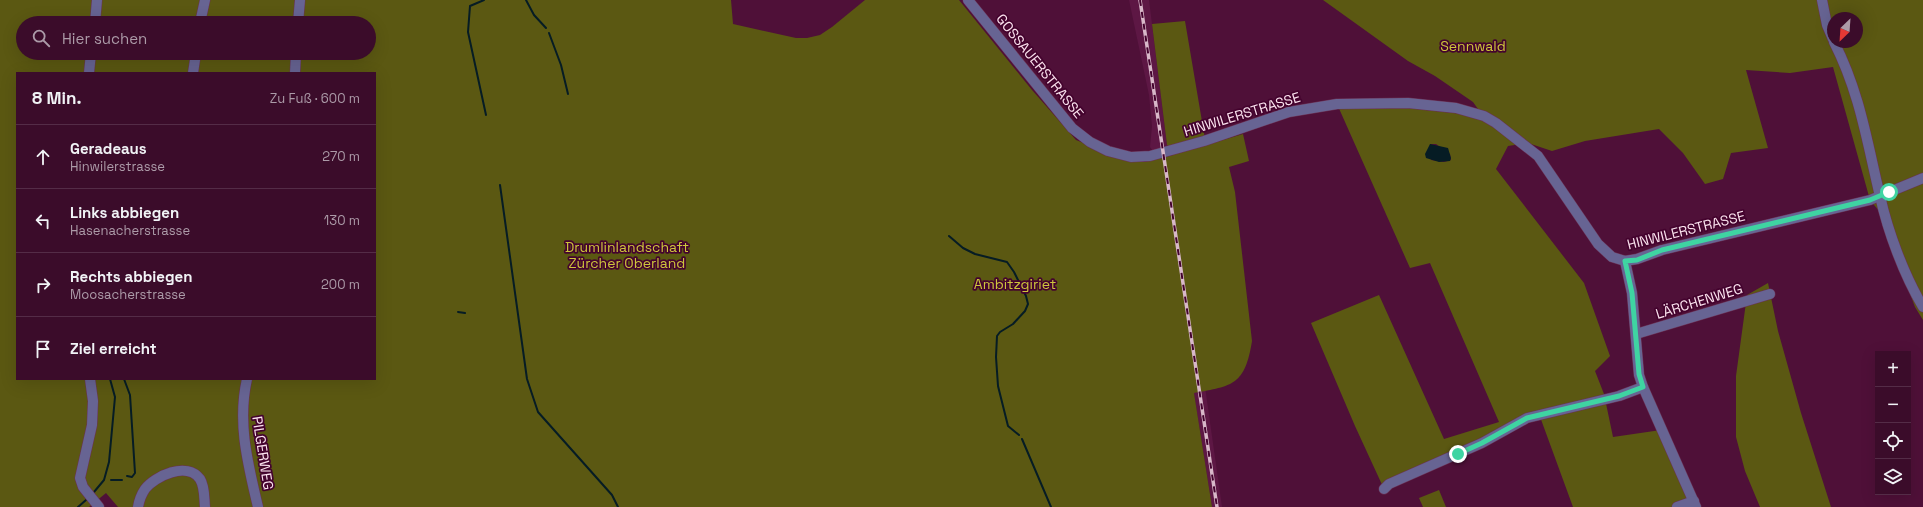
<!DOCTYPE html>
<html lang="de">
<head>
<meta charset="utf-8">
<style>
  body { margin:0; font-family:"Space Grotesk",sans-serif; background:#421532; color:#f1f3f6 }
  .controls { position:absolute; right:12px; bottom:12px; display:grid; overflow:hidden; border-radius:0px; box-shadow:0 4px 16px #0002 }
  .controls button { width:36px; height:36px; display:grid; place-items:center; padding:0; border:0; border-bottom:1px solid #542c47; background:#3b0c2a; color:#f1f3f6; font:20px sans-serif }
  .compass { position:absolute; left:1827px; top:12px; width:36px; height:36px; border-radius:50%; background:#3b0c2a; box-shadow:0 4px 16px #0002; rotate:205deg }
  .stop { position:absolute; width:12px; height:12px; margin:-9px; border:3px solid #3fd4a2; border-radius:50%; background:#fff }
  .stop.end { background:#3fd4a2; border-color:#fff; box-shadow:0 1px 4px #0008 }
  .list { margin:0; padding:0; list-style:none }
  h2 { display:flex; justify-content:space-between; align-items:center; height:52px; margin:0; padding:0 16px; font-size:17px }
  h2 small { font-size:13px; font-weight:400; color:#ac9ba8 }
  .list li { display:grid; grid-template-columns:26px 1fr auto; gap:12px; align-items:center; box-sizing:border-box; height:64px; padding:0 16px; border-top:1px solid #542c47 }
  .list b { display:block; font-size:15px; white-space:nowrap }
  .list p { margin:0; font-size:13px; white-space:nowrap; color:#ac9ba8 }
  .list em { font-size:13px; font-style:normal; color:#ac9ba8 }
  .icon { flex:none; width:22px; height:22px; fill:none; stroke:currentColor; stroke-width:2; stroke-linecap:round; stroke-linejoin:round }
  .map { position:relative; flex:none; width:1923px; height:507px; overflow:hidden }
  .search { position:absolute; background:#3b0c2a; box-shadow:0 4px 16px #0002; left:16px; top:16px; width:360px; height:44px; display:flex; align-items:center; gap:10px; box-sizing:border-box; padding:0 14px; border-radius:22px; color:#ac9ba8; font-size:15px }
  .panel { position:absolute; background:#3b0c2a; box-shadow:0 4px 16px #0002; left:16px; top:72px; width:360px; height:308px; border-radius:0px }
  .map>svg:first-child { display:block }
  .built { fill:#5d1744 }
  .green { fill:#5b5812; fill-rule:evenodd }
  .water { fill:#061c24 }
  .lines { fill:none; stroke-linecap:round; stroke-linejoin:round }
  .stream { stroke:#061c24; stroke-width:2 }
  .minor-casing { stroke:#6b3255; stroke-width:11 }
  .minor { stroke:#676493; stroke-width:10 }
  .rail-casing { stroke:#d8b8c9; stroke-width:3.5 }
  .rail { stroke:#44032e; stroke-width:2; stroke-dasharray:6; stroke-linecap:butt }
  .route { stroke:#3fd4a2; stroke-width:5 }
  .labels { text-anchor:middle; stroke-width:3.5; stroke-linejoin:round; paint-order:stroke }
  .park-label { font-size:14px; fill:#cdc63c; stroke:#44032e }
  .street-label { font-size:14px; fill:#fbe2ee; stroke:#44032e }
</style>
</head>
<body>
<div class="map">
<svg width="1923" height="507" viewBox="0 0 1923 507">
  <rect width="100%" height="100%" fill="#4f1038"/>
  <path class="built" d="M1129,0H1149L1167,145L1172,153L1222,507H1212L1156,155L1150,147L1152,126L1149,95Z"/>
  <g class="green">
    <path d="M0,0H731L733,24L796,38H807L820,35L832,27L865,0H959L1032,90L1076,140L1117,156L1144,162L1173,155L1167,145L1152,24L1185,21L1206,145L1243,134L1249,161L1229,167L1235,192L1252,341C1245,385 1233,386 1194,393L1212,507H118L106,493L89,507H0ZM23,23H369V53H23ZM17,73H375V379H17Z"/>
    <path d="M1323,0H1923V320L1915,307L1879,211L1870,200L1833,67L1790,73L1746,70L1768,148L1731,153L1723,179L1705,184L1683,153L1659,129L1585,141L1552,151L1528,143L1508,146L1496,169L1584,283L1610,356L1595,371L1604,394L1613,437L1661,430L1696,507H1573L1539,414L1384,489L1355,426L1311,323L1379,295L1444,439L1499,422L1430,263L1410,268L1337,104L1360,103L1483,116L1473,102L1435,76L1408,61ZM1833,18H1857V42H1833ZM1430,144H1436L1450,154L1451,160L1444,162L1431,160Z"/>
    <path d="M1768,283L1778,331L1801,413L1831,507H1760L1745,471L1736,437V376L1747,295Z"/>
    <path d="M1439,490L1446,507H1423L1419,498Z"/>
  </g>
  <path class="water" d="M1430,144L1448,148L1451,158L1450,161L1439,162L1426,158L1425,154Z"/>
  <g class="lines">
    <g class="stream">
      <path d="M484,0L470,6L468,32L486,115"/>
      <path d="M526,0L534,15L546,28"/>
      <path d="M549,33L561,65L568,94"/>
      <path d="M500,185L527,379L538,412L612,495L618,507"/>
      <path d="M949,236L963,248L975,254L1007,262L1014,272L1026,296L1028,304L1025,311L1013,324L1000,332L997,336L996,357L998,386L1008,426L1019,435"/>
      <path d="M458,312L465,313"/>
      <path d="M124,379L130,395L135,473L132,477L127,476"/>
      <path d="M1022,439L1051,507"/>
      <path d="M111,480H122"/>
      <path d="M94,492L104,480L109,462L115,397L110,379"/>
      <path d="M78,507L86,500"/>
    </g>
    <defs>
      <g id="minor">
        <path d="M968,0L1072,128L1090,142L1108,151L1131,157L1150,156L1204,141L1289,112L1337,104L1408,103L1456,108L1484,116L1496,123L1538,156L1598,244L1612,257L1625,261L1637,259L1662,250L1870,200L1923,178"/>
        <path d="M1822,0L1827,25L1833,39"/>
        <path d="M95,23L97,0"/>
        <path d="M200,23L205,0"/>
        <path d="M298,23L300,0"/>
        <path d="M1834,42C1860,93 1867,142 1880,196C1888,232 1904,275 1923,307"/>
        <path d="M89,73L91,53"/>
        <path d="M193,73L196,53"/>
        <path d="M295,73L296,53"/>
        <path d="M1625,261L1632,293L1639,375L1643,387L1696,507"/>
        <path d="M1636,334L1770,294"/>
        <path d="M90,379L93,401L92,425L80,478L83,487L99,507"/>
        <path d="M247,379C237,423 248,464 258,507"/>
        <path d="M1384,489L1389,484L1482,443L1527,418L1619,396L1643,387"/>
        <path d="M138,507C139,501 141,495 145,489C155,476 187,461 200,479C205,487 204,498 205,507"/>
        <path d="M1677,507L1694,501"/>
      </g>
    </defs>
    <use href="#minor" class="minor-casing"/>
    <use href="#minor" class="minor"/>
    <defs>
      <path id="rail" d="M1140,0L1217,507"/>
    </defs>
    <use href="#rail" class="rail-casing"/>
    <use href="#rail" class="rail"/>
  </g>
  <g class="lines">
    <path class="route" d="M1458,454L1482,443L1527,418L1619,396L1643,387L1639,374L1632,293L1625,261L1637,260L1662,250L1870,200L1889,192"/>
  </g>
  <g class="labels">
    <g class="park-label">
      <text x="1473" y="51">Sennwald</text>
      <text x="627" y="252">Drumlinlandschaft<tspan x="627" dy="16">Zürcher Oberland</tspan></text>
      <text x="1015" y="289">Ambitzgiriet</text>
    </g>
    <g class="street-label">
      <text transform="translate(1040 66) rotate(51)" y="5">GOSSAUERSTRASSE</text>
      <text transform="translate(1242 114) rotate(-17)" y="5">HINWILERSTRASSE</text>
      <text transform="translate(1686 230) rotate(-14)" y="5">HINWILERSTRASSE</text>
      <text transform="translate(1699 301) rotate(-17)" y="5">LÄRCHENWEG</text>
      <text transform="translate(263 453) rotate(81)" y="5">PILGERWEG</text>
    </g>
  </g>
</svg>
<div class="controls">
<button>+</button>
<button>−</button>
<button><svg class="icon" aria-label="locate" viewBox="0 0 24 24"><circle cx="12" cy="12" r="6"/><path d="M12 2v4M12 18v4M2 12h4M18 12h4"/></svg></button>
<button><svg class="icon" aria-label="layers" viewBox="0 0 24 24"><path d="M12 4l9 5-9 5-9-5zM3 14l9 5 9-5"/></svg></button>
</div>
<svg class="compass" viewBox="-18 -18 36 36"><path d="M0-13l5 13h-10z" fill="#e53935"/><path d="M0 13l5-13h-10z" fill="#ac9ba8"/></svg>
<div class="stop" style="left:1889px;top:192px"></div>
<div class="stop end" style="left:1458px;top:454px"></div>
<div class="search"><svg class="icon" aria-label="search" viewBox="0 0 24 24"><circle cx="10" cy="10" r="6"/><path d="M15 15l6 6"/></svg>Hier suchen</div>
<section class="panel">
<h2>8 Min.<small>Zu Fuß · 600 m</small></h2>
<ul class="list">
<li><svg class="icon" aria-label="ahead" viewBox="0 0 24 24"><path d="M12 20V5M6 11l6-6 6 6"/></svg><div><b>Geradeaus</b><p>Hinwilerstrasse</p></div><em>270 m</em></li>
<li><svg class="icon" aria-label="left" viewBox="0 0 24 24"><path d="M17 20v-9H6M10 6l-5 5 5 5"/></svg><div><b>Links abbiegen</b><p>Hasenacherstrasse</p></div><em>130 m</em></li>
<li><svg class="icon" aria-label="right" viewBox="0 0 24 24"><path d="M7 20v-9h11M14 6l5 5-5 5"/></svg><div><b>Rechts abbiegen</b><p>Moosacherstrasse</p></div><em>200 m</em></li>
<li><svg class="icon" aria-label="arrive" viewBox="0 0 24 24"><path d="M6 21V4h12l-3 4 3 4H6"/></svg><div><b>Ziel erreicht</b></div></li>
</ul>
</section>
</div>
</body>
</html>
